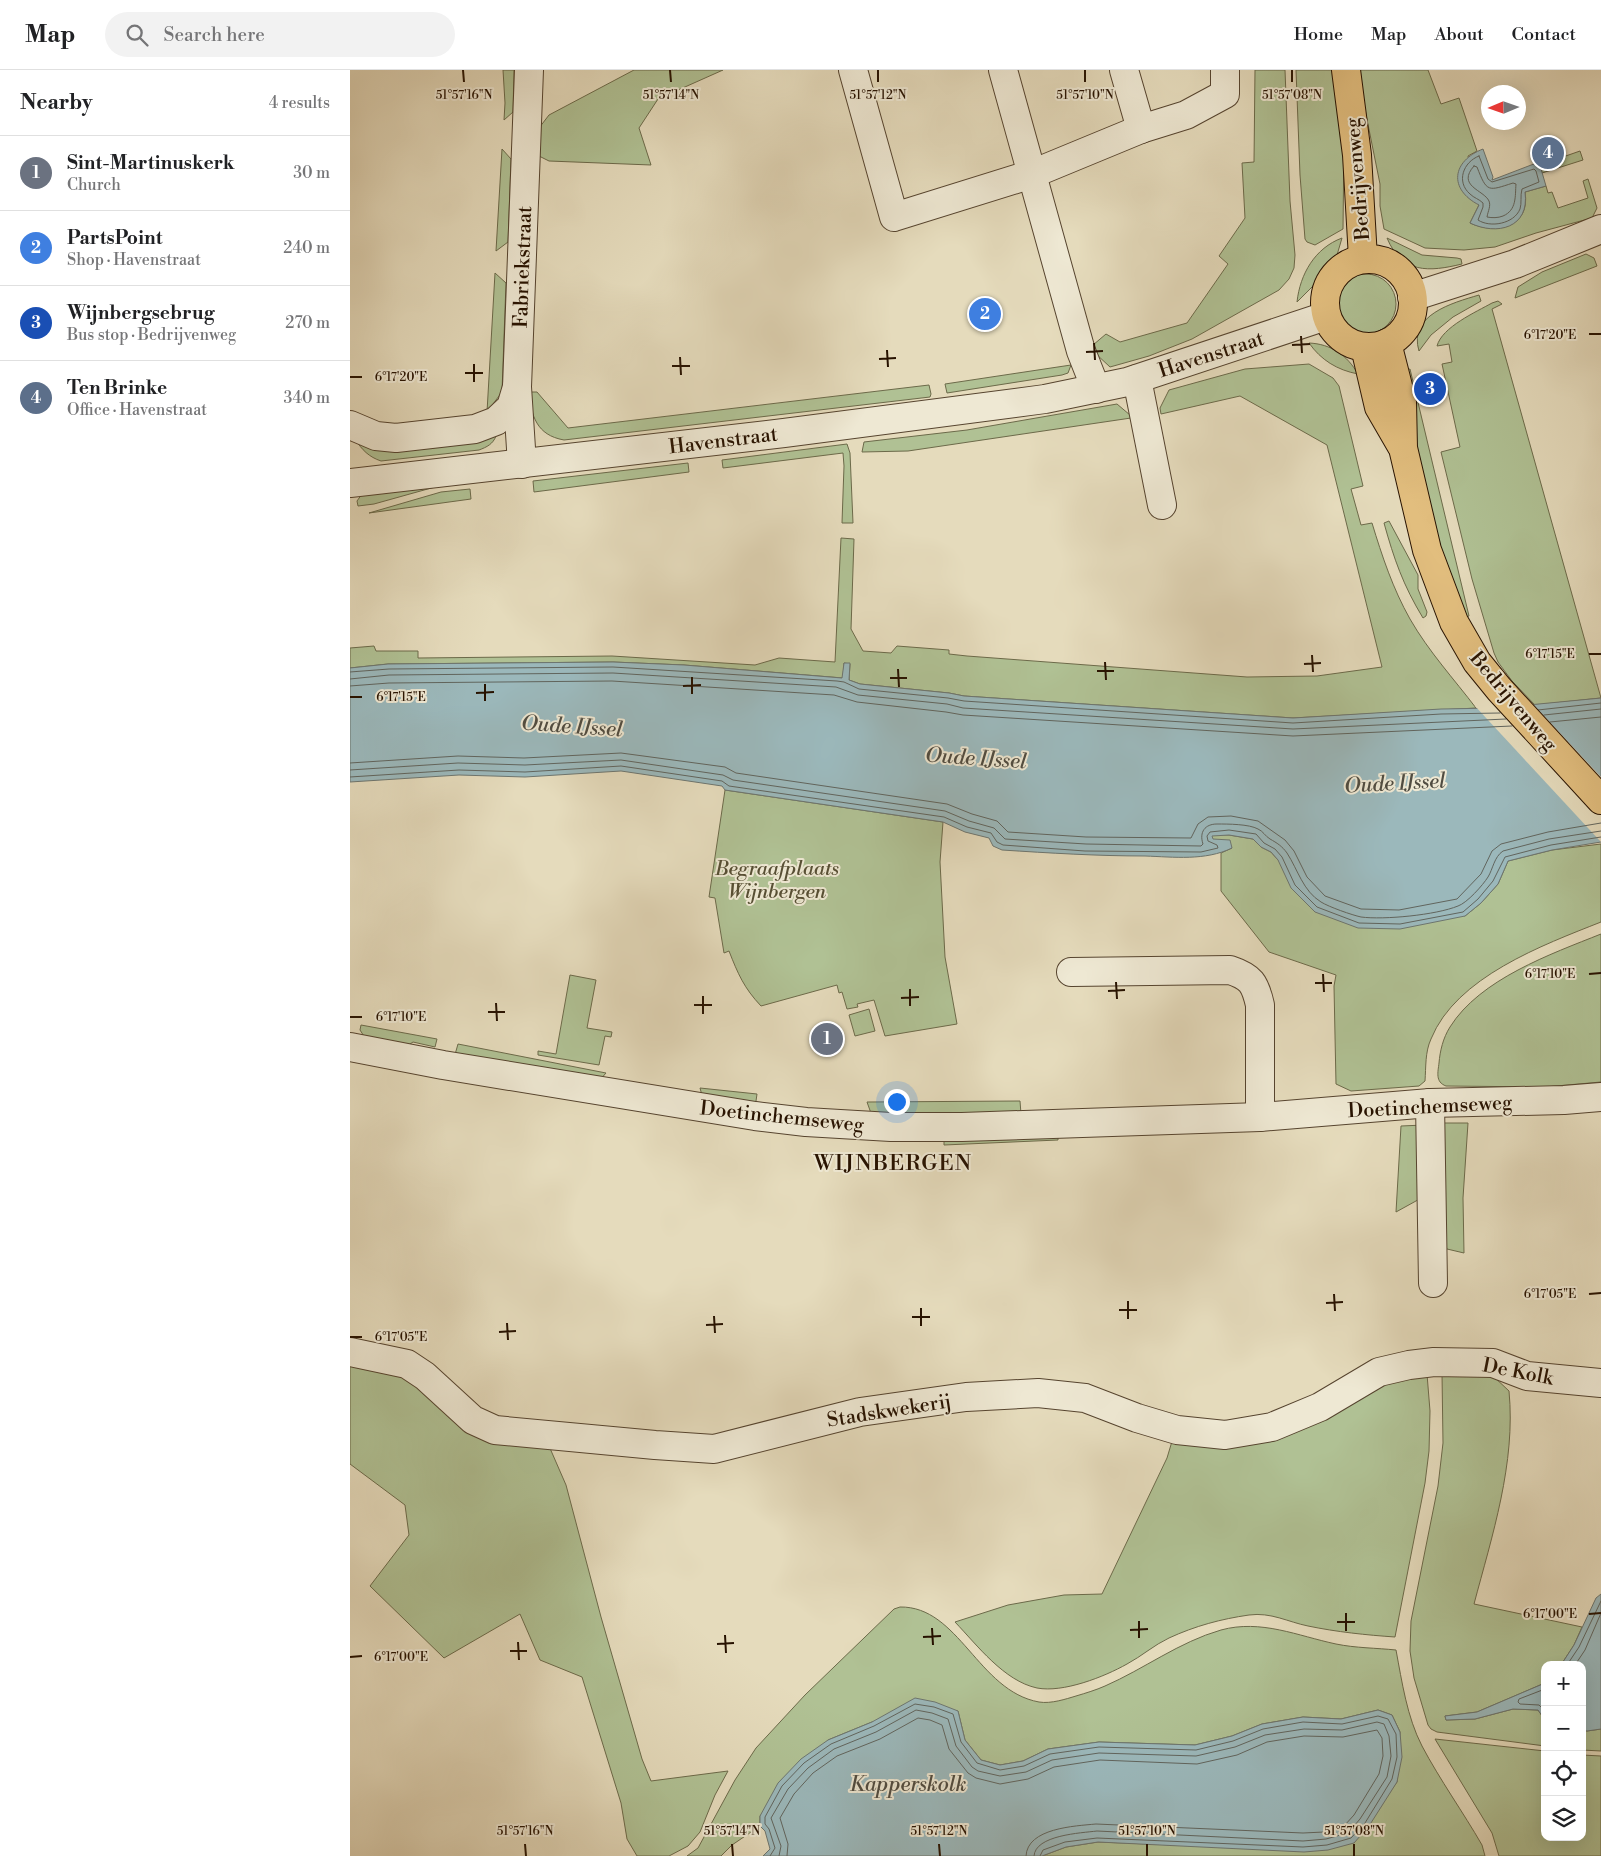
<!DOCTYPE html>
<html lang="en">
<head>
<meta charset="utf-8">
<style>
  body { margin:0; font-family:"Libre Bodoni",serif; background:#f2f2f2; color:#202124 }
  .controls { position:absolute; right:15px; bottom:15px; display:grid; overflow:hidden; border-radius:10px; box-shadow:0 5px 20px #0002 }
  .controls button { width:45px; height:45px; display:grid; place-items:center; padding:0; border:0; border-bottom:1px solid #e0e0e0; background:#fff; color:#202124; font:25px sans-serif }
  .compass { position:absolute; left:1131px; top:15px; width:45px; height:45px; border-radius:50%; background:#fff; box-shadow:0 5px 20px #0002; rotate:268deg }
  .you { position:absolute; left:546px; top:1031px; width:18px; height:18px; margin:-12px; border:4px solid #fff; border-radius:50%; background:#1a73e8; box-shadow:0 0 0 8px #1a73e833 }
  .badge { display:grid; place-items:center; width:32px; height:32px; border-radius:50%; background:#111827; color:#fff; font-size:16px; font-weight:700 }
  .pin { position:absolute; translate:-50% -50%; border:2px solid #fff; box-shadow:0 1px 5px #0006 }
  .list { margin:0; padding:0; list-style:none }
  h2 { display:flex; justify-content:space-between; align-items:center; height:65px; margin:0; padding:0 20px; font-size:21px }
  h2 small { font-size:16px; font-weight:400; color:#757577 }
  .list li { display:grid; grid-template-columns:32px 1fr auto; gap:15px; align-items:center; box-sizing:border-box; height:75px; padding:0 20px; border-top:1px solid #e0e0e0 }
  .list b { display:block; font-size:19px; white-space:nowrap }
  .list p { margin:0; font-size:16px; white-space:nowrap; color:#757577 }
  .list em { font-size:16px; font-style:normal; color:#757577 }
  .icon { flex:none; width:28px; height:28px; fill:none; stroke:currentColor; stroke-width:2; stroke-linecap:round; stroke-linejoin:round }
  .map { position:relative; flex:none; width:1251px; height:1786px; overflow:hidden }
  header { display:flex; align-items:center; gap:30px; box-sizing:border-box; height:70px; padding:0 25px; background:#fff; border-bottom:1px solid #e0e0e0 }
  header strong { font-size:24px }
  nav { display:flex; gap:28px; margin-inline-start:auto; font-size:18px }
  .search { width:350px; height:45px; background:#f2f2f2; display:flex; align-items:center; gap:12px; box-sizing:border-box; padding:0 18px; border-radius:28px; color:#757577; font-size:19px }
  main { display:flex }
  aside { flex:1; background:#fff }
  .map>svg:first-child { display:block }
  .green { fill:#b0c194; stroke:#6c6a4a }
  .water { fill:#9bb8bb; stroke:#6d7670 }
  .pier { fill:#e5dbbc }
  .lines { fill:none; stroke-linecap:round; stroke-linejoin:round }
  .shore { stroke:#61655e; stroke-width:1 }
  .minor-casing { stroke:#56442f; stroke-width:30 }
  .major-casing { stroke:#271200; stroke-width:30 }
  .minor { stroke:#eee8d3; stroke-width:28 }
  .major { stroke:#e2be7e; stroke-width:28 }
  .ticks { fill:none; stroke:#271200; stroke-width:2 }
  .labels { text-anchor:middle; stroke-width:4; stroke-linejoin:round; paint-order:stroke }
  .street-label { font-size:20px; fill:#271200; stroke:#eee8d3 }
  .park-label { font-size:20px; font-style:italic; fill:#574f34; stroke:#eee8d3 }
  .water-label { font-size:21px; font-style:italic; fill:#504c41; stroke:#eee8d3 }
  .quarter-label { font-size:22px; letter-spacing:1px; fill:#271200; stroke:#eee8d3 }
  .ticks-label { font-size:12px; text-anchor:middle; fill:#271200; stroke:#eee8d3; stroke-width:4; stroke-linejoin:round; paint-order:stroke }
</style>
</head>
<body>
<header>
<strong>Map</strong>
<div class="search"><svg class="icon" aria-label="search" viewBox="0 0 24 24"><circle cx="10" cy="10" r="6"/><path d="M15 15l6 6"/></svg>Search here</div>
<nav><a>Home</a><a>Map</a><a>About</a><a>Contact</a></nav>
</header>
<main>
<aside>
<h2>Nearby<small>4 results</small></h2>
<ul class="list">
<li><span class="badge" style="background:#6b7280">1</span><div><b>Sint-Martinuskerk</b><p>Church</p></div><em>30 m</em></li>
<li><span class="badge" style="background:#3f7fe0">2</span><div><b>PartsPoint</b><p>Shop · Havenstraat</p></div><em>240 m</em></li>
<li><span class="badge" style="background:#1a4fb4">3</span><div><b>Wijnbergsebrug</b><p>Bus stop · Bedrijvenweg</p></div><em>270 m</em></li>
<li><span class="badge" style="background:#5c6f8a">4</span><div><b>Ten Brinke</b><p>Office · Havenstraat</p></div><em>340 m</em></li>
</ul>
</aside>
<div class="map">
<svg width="1251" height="1786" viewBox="0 0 1251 1786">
  <rect width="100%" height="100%" fill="#e5dbbc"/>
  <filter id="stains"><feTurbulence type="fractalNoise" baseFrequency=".004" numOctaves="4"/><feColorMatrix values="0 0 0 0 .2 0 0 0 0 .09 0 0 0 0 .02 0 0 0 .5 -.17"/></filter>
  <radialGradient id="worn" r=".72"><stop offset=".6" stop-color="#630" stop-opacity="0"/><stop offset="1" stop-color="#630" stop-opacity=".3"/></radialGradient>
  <g class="green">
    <path d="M153,0H164L163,42L154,50L155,33Z"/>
    <path d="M284,0H373L308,29L289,58L301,95L199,91L187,85L189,58L199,45Z"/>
    <path d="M905,0H935L940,131L945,185L944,198L939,209L929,220L842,269L799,286L760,297L745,283L743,275L756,264L770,272L837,253L878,194L869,186L895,148L892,93L904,92Z"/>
    <path d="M946,0H984L994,72L993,159L965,175L957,172L955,169L950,105Z"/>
    <path d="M1007,0H1078L1091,34L1109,28L1127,81L1118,86L1129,135L1120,153C1146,165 1181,157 1175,122L1196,116L1198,123L1202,122L1208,138L1238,128L1233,111L1238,109L1247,138L1242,148L1186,163L1145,177L1114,180L1075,178L1034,159L1030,136V114Z"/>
    <path d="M152,79L161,89L158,172L146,181Z"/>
    <path d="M1230,81L1233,90L1192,103L1190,95Z"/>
    <path d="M992,168L987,185L975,198L963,216L947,232C950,204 965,178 992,168Z"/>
    <path d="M1037,168L1072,185L1107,188L1111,189L1112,194C1079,202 1052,204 1037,168Z"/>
    <path d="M1236,184L1244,188L1247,196L1165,228L1168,217L1192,202Z"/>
    <path d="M145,203L156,213L152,322L137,342Z"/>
    <circle cx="1016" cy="234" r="30"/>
    <path d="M1129,225L1131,231L1103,247L1081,265L1069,281C1058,245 1102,233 1129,225Z"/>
    <path d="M1148,231L1152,234L1142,239L1251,628L1185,635L1162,611L1148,592L1144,583L1122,509L1091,382L1110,377L1092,294L1102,292L1099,274L1087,276C1092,257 1126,242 1142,233Z"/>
    <path d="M959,273C981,274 997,285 1008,304C987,300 971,290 959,273Z"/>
    <path d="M959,294L983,308L989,316L1013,416L1001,419L1011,455L1022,453C1032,486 1043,519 1060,549C1079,582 1104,609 1126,638L943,648L614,626L599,623L510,614L499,610L500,594L494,593L493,608L334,595L263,592L38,594L0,598V578L24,576L26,581H68V588L262,586L405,595L429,588L485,592L491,468L504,469L501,559L513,581L541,583L547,576L599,580V584L617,586L897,607L967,606L1032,597L977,375L890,326L811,344L810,338L819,320L895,299Z"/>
    <path d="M721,295L718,303L712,305L597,323L595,314Z"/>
    <path d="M1060,299L1119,546L1116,547L1090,484L1065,380L1054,301Z"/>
    <path d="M579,315L581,324L580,327L214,370C186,365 182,346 178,322H187L218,358Z"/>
    <path d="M767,334L780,345L781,348L558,381L512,382L514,372L617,360Z"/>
    <path d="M146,366C143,374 137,377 129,380L31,391C19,387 12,380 5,369L63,376Z"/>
    <path d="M497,374L500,383L503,453H492L494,396L493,383L373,398L372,390Z"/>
    <path d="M338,393L339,402L184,422L183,411Z"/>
    <path d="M92,415L24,434L8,436L7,431L12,424Z"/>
    <path d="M120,419L121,429L19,443L91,422Z"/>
    <path d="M1039,451L1068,505V519L1077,542L1076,546L1073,548C1053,515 1044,489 1034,453Z"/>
    <path d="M375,720L593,752L590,792L595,887L607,954L535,966L524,930L507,934L508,937L497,939L492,922L489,923L487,915L411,936C394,918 388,904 379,881L374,883L365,828L359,827Z"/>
    <path d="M665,762L879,765L903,769L911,777L921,782L928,790L1115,846L1131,833L1148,814L1158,791L1202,780L1251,774V852C1193,875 1106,907 1081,969C1075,982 1076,997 1075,1011L1069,1016L1001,1021L986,1014L984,916L986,905L919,882L871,821V783L882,778Z"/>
    <path d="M1251,864V1012L1195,1017L1096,1016C1085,1012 1088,1002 1089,993C1090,981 1093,968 1100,957C1130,909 1201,884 1251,864Z"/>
    <path d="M220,905L246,910L237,958L262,962L261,967L255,966L249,995L188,985V981L206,984Z"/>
    <path d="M519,939L525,961L505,966L499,945Z"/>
    <path d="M11,955L87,969L85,977L63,972L54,978L17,971L10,960Z"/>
    <path d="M108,974L256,1003L249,1011L104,988Z"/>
    <path d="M350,1018L407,1024L406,1031L402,1036L353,1029Z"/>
    <path d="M670,1031L671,1044L522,1046L517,1032Z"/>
    <path d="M1089,1053H1118L1113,1128L1114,1183L1097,1179L1091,1171Z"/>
    <path d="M1074,1055L1075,1126L1046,1142L1051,1056Z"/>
    <path d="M708,1063V1070L594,1075V1066Z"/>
    <path d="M0,1293L39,1301L199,1376L216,1415L251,1547L292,1689L301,1711L378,1701L365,1725L350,1762L338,1776L319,1786H287L277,1769L271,1733L232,1607L190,1590L170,1544L94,1588L20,1516L59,1465L55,1435L0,1394Z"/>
    <path d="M1077,1304L1080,1341L1079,1381L1075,1413L1045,1567C1016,1565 987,1562 958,1556C938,1552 921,1542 899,1545C871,1549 845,1556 819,1568C804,1575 792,1586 777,1594C754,1607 713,1623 687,1618C654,1611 627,1575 605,1552L658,1535L714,1525L752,1524L817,1388L823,1368L855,1375L1043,1308Z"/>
    <path d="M1092,1304L1142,1305L1159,1321C1166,1393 1142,1466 1124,1534L1232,1557L1224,1575L1211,1595H1195V1613L1127,1642L1095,1646L1096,1650L1125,1649L1163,1639L1188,1640L1195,1650V1676L1087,1662L1081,1659L1078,1655L1064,1608L1060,1581L1061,1551L1088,1416L1093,1373Z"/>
    <path d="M550,1537C609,1536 628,1621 689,1632C701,1634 716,1629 726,1626C736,1623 746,1620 755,1616C794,1599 829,1572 871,1560C911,1549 948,1566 986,1574C1005,1578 1027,1578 1046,1580C1052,1612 1057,1647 1072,1676C1090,1710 1113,1742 1132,1775L1135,1786H692L716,1777L748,1772L825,1775L1036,1727L1047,1712L1050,1662L1042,1645L1028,1640L991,1649L953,1647L912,1654L882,1666L845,1675L749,1672L698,1679L673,1691L650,1695L631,1690L615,1670L608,1641L522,1652L478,1670L410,1746V1756L382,1775L371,1786H337L348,1778L385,1710L406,1678L455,1625L544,1539Z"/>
    <path d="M1251,1659V1681L1232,1680V1660L1237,1661Z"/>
    <path d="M1085,1669L1195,1681V1767H1232V1685L1251,1686V1786H1149L1142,1763Z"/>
  </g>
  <g class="water">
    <path d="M1133,79L1143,107L1142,110L1189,92L1196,116L1175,122C1180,158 1147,166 1120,153L1129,135C1098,119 1102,91 1133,79Z"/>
    <path d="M263,592L334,595L492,608L494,593H500L499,610L510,614L599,623L614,626L943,648L1091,639L1147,638L1251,628V772L1202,780L1158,791L1148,814L1131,833L1115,846L1050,859L1008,858L965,842L941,818L928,790L921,782L911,777L903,769L879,765L862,766L863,769L880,770L882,778C855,791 824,787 795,786C747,786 699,783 652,780L643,776L639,768L615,762L593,752L375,720L372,716L271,701L175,707L109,705L0,712V598L38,594Z"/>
    <path d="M1251,1524V1659L1237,1661L1232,1660V1595H1211L1224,1575L1246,1528Z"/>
    <path d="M1195,1613V1650L1188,1640L1163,1639L1125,1649L1096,1650L1095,1646L1127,1642Z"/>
    <path d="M565,1628L585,1632L608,1641L615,1670L631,1690L650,1695L673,1691L698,1679L749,1672L845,1675L882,1666L912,1654L953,1647L991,1649L1028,1640L1042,1645L1050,1662L1052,1687L1047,1712L1019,1756L1004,1773L978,1780L954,1782L748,1772L716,1777L692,1786H413L420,1779L415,1761L410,1756V1746L428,1713L451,1689L478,1670L522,1652Z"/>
  </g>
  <path class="pier" d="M1182,633L1251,707V772L1125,636Z"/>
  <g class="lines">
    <g class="shore">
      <path d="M1129,86L1138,109L1142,112L1184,99L1186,101L1189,112L1172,119C1170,126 1172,133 1170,139C1164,154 1140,158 1128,150L1133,137V133C1129,129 1124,128 1120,124C1106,112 1113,92 1129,86Z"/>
      <path d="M1124,96L1127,97C1137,123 1138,121 1163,113L1166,114C1165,126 1167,140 1153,146C1148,148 1142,148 1137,147C1138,141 1141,136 1139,131C1134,120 1106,116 1124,96Z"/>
      <path d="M0,602L39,599L263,597L487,611L494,612L509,619L598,628L614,631L943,653L1091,644L1150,643"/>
      <path d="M0,609L39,605L263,603L486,617L508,625L597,634L613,638L943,659L1156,649"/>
      <path d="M0,616L39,613L262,611L484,625L507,632L596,642L613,645L943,666L1162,656"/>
      <path d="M1188,640L1251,633"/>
      <path d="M1194,645L1251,639"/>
      <path d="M1200,652L1251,647"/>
      <path d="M0,693L108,686L174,688L271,683L375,697L386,703L597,734L622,744L647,751L658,762L736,767L841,768L848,754L858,747L881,746L908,751L935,770L944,781L957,807L975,826L1011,839L1049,840L1107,829L1131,804L1142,781L1151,774L1198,762L1251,753"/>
      <path d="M0,700L108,693L175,695L271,690L373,705L383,710L595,741L619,751L644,758L655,769L736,774L851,776L853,774C849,762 855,754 867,754C878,754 899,754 908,759C913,761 915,766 920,769C927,773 932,776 937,783C948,800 953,821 971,832C979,837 1002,845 1011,847C1034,850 1086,845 1108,836C1117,833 1133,815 1138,807C1143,799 1144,787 1153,781L1199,769L1251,761"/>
      <path d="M0,707L109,700L175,702L271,696L372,711L379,716L594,747L617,757L641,763L647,772L653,775L735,781L851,782L868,778L867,775L858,771L857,766L860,762L879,760L906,764L914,773L925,779L932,787L945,815L967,837L1009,853L1050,854L1113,842L1128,829L1143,811L1155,787L1201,775L1251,767"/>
      <path d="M1217,1595L1229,1577L1251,1531"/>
      <path d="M1225,1595L1235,1580L1251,1543"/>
      <path d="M1195,1619L1169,1629L1168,1632L1170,1634L1189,1635L1195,1641"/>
      <path d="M420,1786L425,1778L419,1759L415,1754V1747L432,1716L454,1693L481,1674L524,1656L565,1634L584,1637L603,1644L611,1672L627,1693L650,1700L674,1696L700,1684L749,1677L846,1680L883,1671L913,1659L953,1652L992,1654L1028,1646L1038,1649L1046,1664L1047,1687L1042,1709L1015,1753L1001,1768L977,1775L953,1777L747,1768L715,1772L693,1780L690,1786"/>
      <path d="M429,1786L431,1776L421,1748L438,1719L458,1698L484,1679L526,1662L566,1640L582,1643L598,1649L606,1676L622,1697L628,1701L650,1706L676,1702L702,1690L749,1683L846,1686L885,1677L915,1665L954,1659L992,1660L1027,1652L1034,1654L1039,1666L1041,1686L1037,1707L1010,1749L998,1763L976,1769L953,1771L747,1761C731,1763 685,1765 684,1786"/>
      <path d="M437,1786L438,1774L430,1748L444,1724L463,1703L487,1686L530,1669L568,1648L580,1650L592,1655L599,1679L618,1703L626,1708L650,1714L678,1709L704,1697L750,1690L847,1694L887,1685L917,1672L954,1666L993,1667L1027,1660L1032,1668L1033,1686L1029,1704L1004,1745L994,1756L974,1762L953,1763L746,1754C725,1756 677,1758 676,1786"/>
    </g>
    <defs>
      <g id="minor">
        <path d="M503,0L544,147L682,104L791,59L836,45L875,24V0"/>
        <path d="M653,0L731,281L746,319"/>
        <path d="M774,0L791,59"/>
        <path d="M1062,227L1165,194L1251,159"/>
        <path d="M787,309L812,435"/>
        <path d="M0,355L26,366L46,368L125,359L146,351L161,337L167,317"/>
        <path d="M172,394L167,317L179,0"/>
        <path d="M0,413L434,363L695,329L777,312L976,246"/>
        <path d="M721,902L880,900C901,907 905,913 910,935V1047"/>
        <path d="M0,977L93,995L405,1046L456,1052L541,1057H612L910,1047L1080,1033L1214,1030L1251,1027"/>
        <path d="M1080,1033L1083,1213"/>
        <path d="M0,1282L57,1294L75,1306L123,1350L145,1360L305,1375L364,1379L510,1342L616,1327L688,1323L735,1328L787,1348L827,1360L875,1365L922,1357L970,1337L1029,1302L1059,1295L1084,1292L1143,1293L1177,1306L1251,1313"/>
      </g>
      <g id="major">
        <path d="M996,0L1007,85L1013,188"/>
        <circle cx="1019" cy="233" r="44"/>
        <path d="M1037,273L1052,332L1053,378L1077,480L1104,552L1127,592L1149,619L1251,730"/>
        <path d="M1015,277L1029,337L1051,375"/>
      </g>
    </defs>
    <use href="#minor" class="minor-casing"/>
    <use href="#major" class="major-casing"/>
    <use href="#minor" class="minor"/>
    <use href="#major" class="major"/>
  </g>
  <path class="ticks" d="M113,0L114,12M320,0L321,12M528,0V12M735,0V12M942,0V12M1239,264H1251M951,266L952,283M744,273L745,290M942,275L960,274M537,280L538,297M736,282L753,281M330,287L331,305M529,289L546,288M124,294V312M322,296H340M115,303H133M0,307H12M1239,584H1251M962,585L963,602M755,592L756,610M954,594L971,593M548,599L549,617M747,601H764M342,607V624M540,608H557M135,614V631M333,616L351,615M126,623L144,622M0,627H12M973,904L974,922M1239,904L1251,903M766,912L767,929M965,913H982M560,919V936M758,921L775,920M353,926V944M551,928L569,927M146,933L147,951M344,935H362M138,942H155M0,947H12M984,1224L985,1241M1239,1224L1251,1223M778,1231V1249M976,1233L993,1232M571,1238V1256M769,1240H787M364,1246L365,1263M562,1247H580M157,1253L158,1270M356,1255L373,1254M149,1262L166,1261M0,1267H12M996,1543V1561M1239,1544L1251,1543M789,1551V1568M987,1552H1005M582,1558L583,1575M780,1560L798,1559M375,1565L376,1583M573,1567L591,1566M168,1572L169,1590M367,1574L384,1573M160,1581H177M0,1587L12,1586M175,1774L176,1786M382,1774L383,1786M589,1774L590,1786M797,1774V1786M1004,1774V1786"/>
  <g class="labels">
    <g class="street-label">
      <text transform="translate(1007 109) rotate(-95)" y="7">Bedrijvenweg</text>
      <text transform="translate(172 197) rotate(-88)" y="7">Fabriekstraat</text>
      <text transform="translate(861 284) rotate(-18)" y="7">Havenstraat</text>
      <text transform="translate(373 370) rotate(-7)" y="7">Havenstraat</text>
      <text transform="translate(1164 631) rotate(50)" y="7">Bedrijvenweg</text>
      <text transform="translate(1080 1036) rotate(-3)" y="7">Doetinchemseweg</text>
      <text transform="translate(432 1046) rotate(6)" y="7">Doetinchemseweg</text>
      <text transform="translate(1168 1301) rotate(11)" y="7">De Kolk</text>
      <text transform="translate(539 1340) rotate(-9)" y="7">Stadskwekerij</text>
    </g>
    <g class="park-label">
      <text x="427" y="805">Begraafplaats<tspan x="427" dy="23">Wijnbergen</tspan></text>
    </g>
    <g class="water-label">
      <text transform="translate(222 656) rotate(4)" y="7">Oude IJssel</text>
      <text transform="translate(626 688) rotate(4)" y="7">Oude IJssel</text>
      <text transform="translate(1045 713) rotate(-3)" y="7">Oude IJssel</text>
      <text x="558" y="1721">Kapperskolk</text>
    </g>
    <g class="quarter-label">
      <text x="543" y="1100">WIJNBERGEN</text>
    </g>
  </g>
  <g class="ticks-label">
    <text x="114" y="29">51°57'16"N</text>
    <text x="321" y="29">51°57'14"N</text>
    <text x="528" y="29">51°57'12"N</text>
    <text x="735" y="29">51°57'10"N</text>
    <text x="942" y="29">51°57'08"N</text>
    <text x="1200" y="269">6°17'20"E</text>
    <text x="51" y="311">6°17'20"E</text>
    <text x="1200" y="588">6°17'15"E</text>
    <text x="51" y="631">6°17'15"E</text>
    <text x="1200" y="908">6°17'10"E</text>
    <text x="51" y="951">6°17'10"E</text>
    <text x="1200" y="1228">6°17'05"E</text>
    <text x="51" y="1271">6°17'05"E</text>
    <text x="1200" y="1548">6°17'00"E</text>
    <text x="51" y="1591">6°17'00"E</text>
    <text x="175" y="1765">51°57'16"N</text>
    <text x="382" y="1765">51°57'14"N</text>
    <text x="589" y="1765">51°57'12"N</text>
    <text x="797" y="1765">51°57'10"N</text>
    <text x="1004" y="1765">51°57'08"N</text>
  </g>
  <rect width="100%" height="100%" filter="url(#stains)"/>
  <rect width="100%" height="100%" fill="url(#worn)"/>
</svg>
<div class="controls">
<button>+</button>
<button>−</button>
<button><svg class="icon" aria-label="locate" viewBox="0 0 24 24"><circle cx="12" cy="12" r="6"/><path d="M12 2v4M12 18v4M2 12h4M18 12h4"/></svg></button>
<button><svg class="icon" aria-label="layers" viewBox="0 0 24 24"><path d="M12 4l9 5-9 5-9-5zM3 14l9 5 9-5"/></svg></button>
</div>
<svg class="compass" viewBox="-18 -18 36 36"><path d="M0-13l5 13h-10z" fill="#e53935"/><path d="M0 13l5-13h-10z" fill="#757577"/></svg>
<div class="you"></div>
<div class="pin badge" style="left:477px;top:969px;background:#6b7280">1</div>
<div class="pin badge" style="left:635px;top:244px;background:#3f7fe0">2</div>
<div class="pin badge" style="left:1080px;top:319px;background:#1a4fb4">3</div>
<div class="pin badge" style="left:1198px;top:83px;background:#5c6f8a">4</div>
</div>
</main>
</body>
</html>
